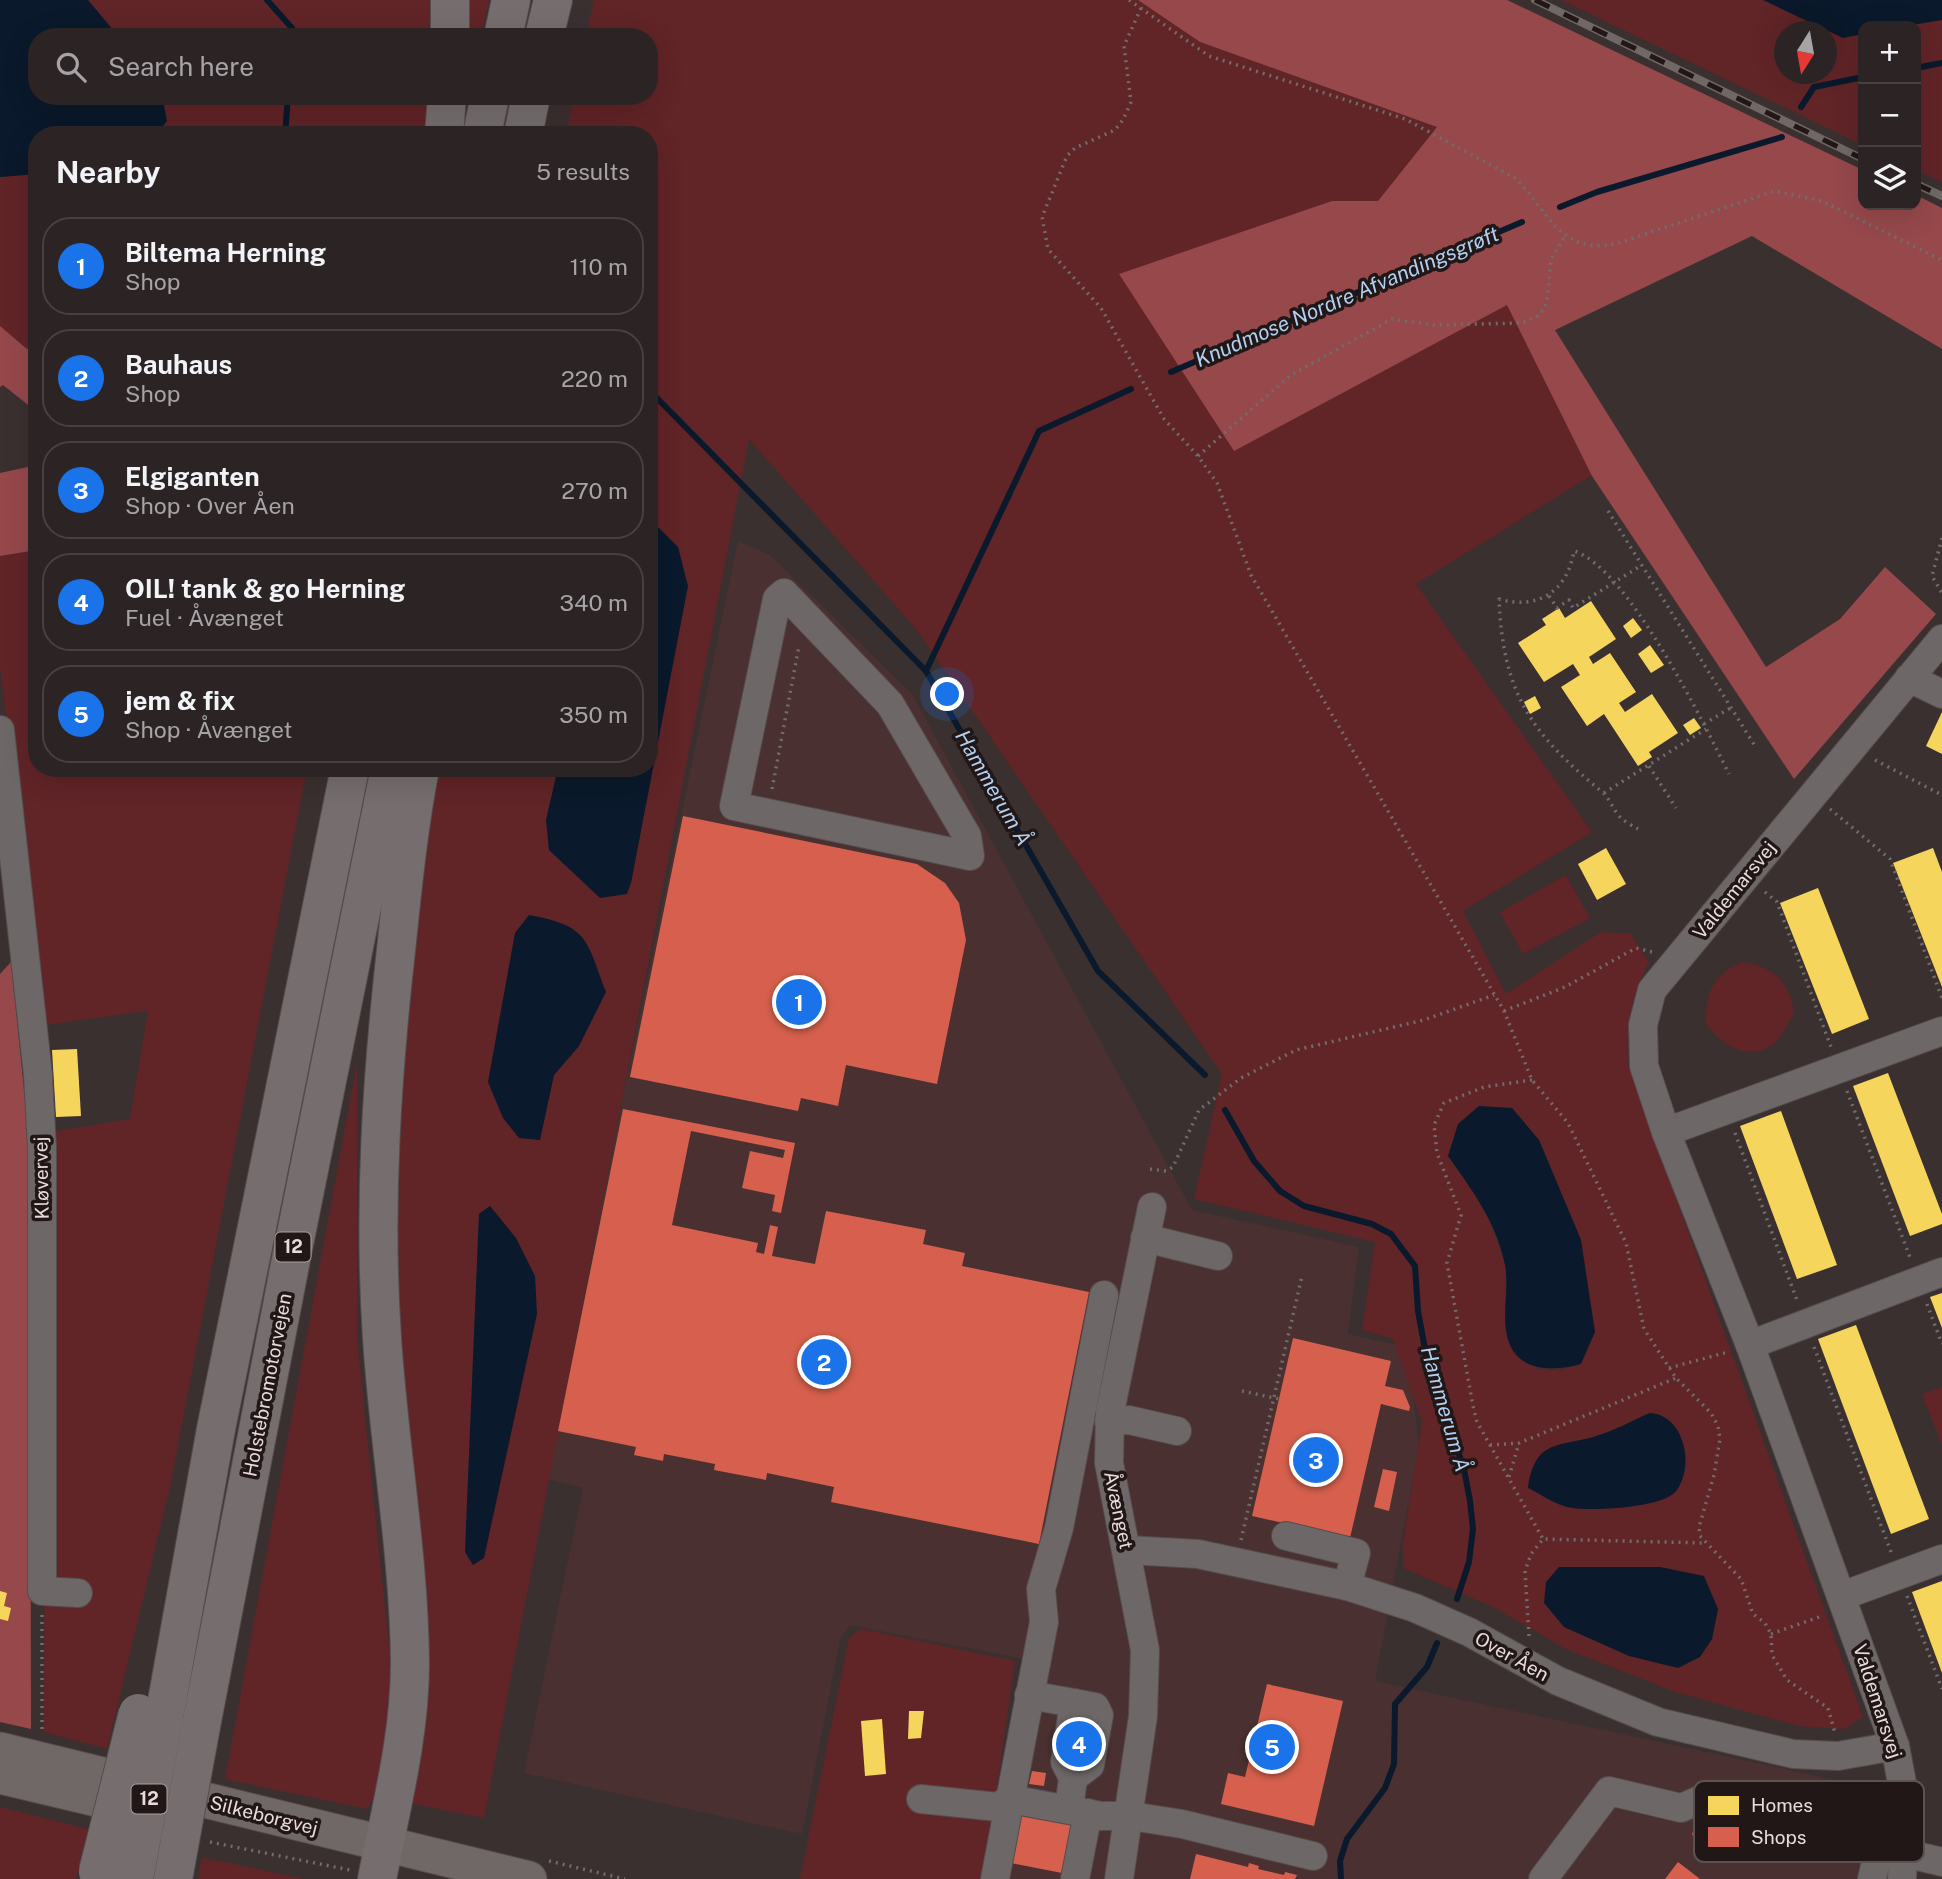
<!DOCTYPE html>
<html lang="en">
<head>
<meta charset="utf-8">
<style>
  body { margin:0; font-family:"Public Sans",sans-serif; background:#383031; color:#f1f3f6 }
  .controls { position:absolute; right:21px; top:21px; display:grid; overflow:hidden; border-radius:14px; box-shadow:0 7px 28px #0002 }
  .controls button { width:63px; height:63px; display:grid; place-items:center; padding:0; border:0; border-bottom:2px solid #484141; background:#2c2424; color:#f1f3f6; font:35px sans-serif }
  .compass { position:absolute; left:1774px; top:21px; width:63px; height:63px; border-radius:50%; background:#2c2424; box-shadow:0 7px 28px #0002; rotate:191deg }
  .you { position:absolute; left:948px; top:695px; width:24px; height:24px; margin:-18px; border:5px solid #fff; border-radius:50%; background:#1a73e8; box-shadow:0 0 0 10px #1a73e833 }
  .badge { display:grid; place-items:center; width:46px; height:46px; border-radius:50%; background:#1a73e8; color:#fff; font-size:23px; font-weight:700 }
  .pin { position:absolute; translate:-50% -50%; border:4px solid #fff; box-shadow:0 2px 7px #0006 }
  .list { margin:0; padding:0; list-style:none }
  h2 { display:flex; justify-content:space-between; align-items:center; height:91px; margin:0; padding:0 28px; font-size:30px }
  h2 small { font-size:23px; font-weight:400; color:#a6a4a6 }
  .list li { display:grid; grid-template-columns:46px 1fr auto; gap:21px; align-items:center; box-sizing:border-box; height:98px; margin:0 14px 14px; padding:0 14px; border:2px solid #484141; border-radius:28px }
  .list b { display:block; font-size:26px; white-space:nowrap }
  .list p { margin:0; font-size:23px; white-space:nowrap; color:#a6a4a6 }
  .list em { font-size:23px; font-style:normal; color:#a6a4a6 }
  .icon { flex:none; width:38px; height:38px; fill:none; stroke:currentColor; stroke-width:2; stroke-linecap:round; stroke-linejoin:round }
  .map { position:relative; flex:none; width:1942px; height:1879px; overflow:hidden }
  .search { position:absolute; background:#2c2424; box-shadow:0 7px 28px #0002; left:28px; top:28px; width:630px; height:77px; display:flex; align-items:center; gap:18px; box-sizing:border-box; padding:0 24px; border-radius:28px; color:#a6a4a6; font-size:26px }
  .panel { position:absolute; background:#2c2424; box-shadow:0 7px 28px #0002; left:28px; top:126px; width:630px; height:651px; border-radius:28px }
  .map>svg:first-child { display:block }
  .built { fill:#4a3030 }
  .green { fill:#612427; fill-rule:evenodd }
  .forest { fill:#96484b }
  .water { fill:#0a192b }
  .homes { fill:#f6d55c }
  .shops { fill:#d6604d }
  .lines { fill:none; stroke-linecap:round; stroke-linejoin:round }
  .stream { stroke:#0a192b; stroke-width:6 }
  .minor-casing { stroke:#564c4c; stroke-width:30 }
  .major-casing { stroke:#564c4c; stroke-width:37 }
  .highway-casing { stroke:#564c4c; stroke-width:40 }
  .path { stroke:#726c6c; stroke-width:3.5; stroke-dasharray:2 5; stroke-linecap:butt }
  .minor { stroke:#6d6767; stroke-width:28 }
  .major { stroke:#706767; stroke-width:35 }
  .highway { stroke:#766e6e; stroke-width:38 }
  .rail-casing { stroke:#706767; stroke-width:8 }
  .rail { stroke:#211717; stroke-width:5; stroke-dasharray:16; stroke-linecap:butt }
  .highway-bridge-casing { stroke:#564c4c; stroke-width:40; stroke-linecap:butt }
  .highway-bridge { stroke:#766e6e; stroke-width:38 }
  .labels { text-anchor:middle; stroke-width:7; stroke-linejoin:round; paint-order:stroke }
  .shield { fill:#211717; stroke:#ada0a0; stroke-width:2 }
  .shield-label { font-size:18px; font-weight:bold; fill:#e9dbdb }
  .street-label { font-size:19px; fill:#e9dbdb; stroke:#211717 }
  .water-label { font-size:21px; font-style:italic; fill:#b0cff1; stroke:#211717 }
  .key { fill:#211717; stroke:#5d5252; stroke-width:2 }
  .key-label { font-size:19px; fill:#e9dbdb }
</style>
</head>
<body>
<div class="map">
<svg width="1942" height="1879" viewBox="0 0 1942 1879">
  <rect width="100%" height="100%" fill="#3b3030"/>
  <path class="built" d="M738,541L770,555L912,694L1192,1210L1359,1247L1348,1334L1407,1347L1419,1446L1375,1681L1888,1791L1878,1879H987L1024,1659L850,1625L840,1640L802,1834L524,1773L583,1488L544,1478Z"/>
  <g class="green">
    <path d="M88,0H430L432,37H119Z"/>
    <path d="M464,0H489L481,37H465Z"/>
    <path d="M594,0H1138L1200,42L1437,127L1378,201H1332L1234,450L1507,304L1592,475L1416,584L1592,832L1463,911L1506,994L1601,932L1631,934L1649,962C1629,1002 1627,1020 1628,1065L1863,1717L1844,1729L1799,1726L1675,1692L1566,1649L1493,1607L1403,1568V1543L1422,1422L1393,1339L1362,1330L1375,1242L1194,1199L1222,1074L916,629L749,439L484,1818L409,1803L398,1328L399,1041L424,841L438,768H558L546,820L626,894L688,586L678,547L649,518V135H566L574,96H649V37H586ZM581,934L606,992L579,1046L554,1075L539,1140ZM1512,1108L1539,1140L1581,1240V1364L1560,1370L1538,1369L1505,1330L1506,1266L1485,1208L1448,1156ZM489,1207L465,1552L479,1214ZM1704,1576L1584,1635L1564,1627Z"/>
    <path d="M1561,0H1942V182L1916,170V26H1863V145ZM1784,32H1826V74H1784Z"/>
    <path d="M162,96H431L427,135H156L167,121Z"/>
    <path d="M37,174V343L27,349L0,326V177Z"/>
    <path d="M37,550V768H307L170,1487L107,1749L44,1732L46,1133L130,1119L148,1011L43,1025L0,666V556Z"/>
    <path d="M1566,875L1590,918L1523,954L1500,912Z"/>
    <path d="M1742,962C1773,966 1790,982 1794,1013C1788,1022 1781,1039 1772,1045C1748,1062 1720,1044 1706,1024C1705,992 1713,975 1742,962Z"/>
    <path d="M357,1063V1340L392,1674L382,1784L367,1809L225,1779Z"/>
    <path d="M1942,1387V1445L1922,1394Z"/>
    <path d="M861,1629L1015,1661L984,1879H800L849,1638Z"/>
    <path d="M0,1807L91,1830L76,1879H0Z"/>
    <path d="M202,1857L303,1879H198Z"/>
  </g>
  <g class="forest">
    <path d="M1138,0H1507L1863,170V205H1916V195L1942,208V349L1752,236L1555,330L1766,667L1840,619L1885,567L1936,614L1794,779L1592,476L1507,305L1234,451L1119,274L1332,201H1378L1437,127L1200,42Z"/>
    <path d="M0,326L27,349L37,343V412L3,385L0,387Z"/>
    <path d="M37,465V550L0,556V473Z"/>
    <path d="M11,962L30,1149L31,1729L0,1722V974Z"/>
  </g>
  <g class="water">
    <path d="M0,0H88L119,37H37V96H162L167,121L156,135H37V174L0,177Z"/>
    <path d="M1763,0H1942V20L1906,26H1863V34L1843,38Z"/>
    <path d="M649,518L678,547L688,586L631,883L627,894L600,898L549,850L546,820L558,768H649Z"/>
    <path d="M529,915C589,926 586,939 606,992L579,1046L554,1075L540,1140L519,1138L503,1118L488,1082L515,933Z"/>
    <path d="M1479,1106L1512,1108L1539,1140L1581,1240L1595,1332L1581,1364C1549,1373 1511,1371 1506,1330C1503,1309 1509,1286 1505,1265C1497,1223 1472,1190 1448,1156L1458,1124Z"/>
    <path d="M490,1206L516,1238L535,1276L537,1314L484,1558L473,1565L465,1552L479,1214Z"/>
    <path d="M1650,1413C1684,1415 1695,1465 1677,1490C1665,1508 1594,1511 1573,1508C1558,1507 1541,1494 1528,1488C1535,1441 1555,1447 1593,1437C1612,1432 1631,1421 1650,1413Z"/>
    <path d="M1559,1567H1660L1704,1576L1718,1609L1712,1639L1700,1657L1678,1668L1629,1656L1564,1627L1544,1603L1546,1582Z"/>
  </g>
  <g class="homes">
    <path d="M1591,601L1616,639L1589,657L1593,664L1610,653L1636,692L1619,703L1625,712L1652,694L1678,733L1649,752L1652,757L1638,766L1604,714L1587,726L1561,687L1580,675L1573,664L1544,682L1518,643L1546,625L1542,619L1559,608L1565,618Z"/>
    <path d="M1633,618L1642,630L1631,638L1623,626Z"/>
    <path d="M1650,645L1664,665L1651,673L1638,654Z"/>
    <path d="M1535,696L1541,708L1530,714L1524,702Z"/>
    <path d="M1942,712V754L1926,746Z"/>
    <path d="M1694,718L1701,728L1690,735L1683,725Z"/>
    <path d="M1606,848L1626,884L1597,900L1578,864Z"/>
    <path d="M1933,848L1942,872V987L1893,863Z"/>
    <path d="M1818,888L1869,1019L1832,1034L1780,903Z"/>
    <path d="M77,1049L81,1116L56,1117L52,1050Z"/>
    <path d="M1888,1073L1942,1214V1224L1910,1236L1853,1086Z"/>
    <path d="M1781,1111L1837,1265L1797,1279L1740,1126Z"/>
    <path d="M1942,1293V1328L1930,1297Z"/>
    <path d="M1856,1325L1929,1519L1891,1534L1818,1339Z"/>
    <path d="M1942,1581V1673L1912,1592Z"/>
    <path d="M0,1591L7,1593L4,1606L11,1608L8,1621L0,1619Z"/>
    <path d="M909,1711H924L921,1738L908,1739Z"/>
    <path d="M882,1719L886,1774L865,1776L861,1721Z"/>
  </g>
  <g class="shops">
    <path d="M683,816L917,864L945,883L959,903L966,940L937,1084L846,1065L838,1106L801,1098L798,1111L630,1077Z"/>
    <path d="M623,1109L795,1143L781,1213L772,1211L775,1195L742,1188L750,1151L783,1158L785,1150L691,1131L672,1225L758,1243L756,1252L764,1254L770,1225L778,1227L772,1256L815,1264L826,1211L926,1230L923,1244L965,1253L962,1266L1089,1292L1039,1544L831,1502L834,1487L767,1473L766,1480L714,1470L715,1464L664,1454L663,1461L634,1455L636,1447L558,1431Z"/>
    <path d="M1293,1338L1391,1361L1385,1386L1403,1390L1410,1407L1409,1411L1381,1404L1350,1538L1252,1516Z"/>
    <path d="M1383,1469L1397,1472L1389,1511L1374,1507Z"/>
    <path d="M1267,1684L1343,1701L1314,1826L1221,1804L1228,1773L1245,1777Z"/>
    <path d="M1032,1771L1046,1773L1044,1786L1029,1784Z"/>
    <path d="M1699,1807L1785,1828L1778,1855L1692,1835Z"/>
    <path d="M1022,1809L1077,1820L1067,1874L1011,1863Z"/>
    <path d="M1196,1854L1248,1867L1249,1863L1259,1866L1258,1869L1284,1875L1285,1872L1297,1875L1295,1879H1190Z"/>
    <path d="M1678,1862L1700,1879H1665Z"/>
  </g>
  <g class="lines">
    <g class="stream">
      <path d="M267,0L292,28L291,37"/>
      <path d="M1916,68L1942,63"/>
      <path d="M1801,107L1814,87L1863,77"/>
      <path d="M285,135L288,96"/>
      <path d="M1560,207L1597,192L1782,137"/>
      <path d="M1171,372L1522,222"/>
      <path d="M649,390L926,671L1098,971L1205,1075"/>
      <path d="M926,671L1039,431L1131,389"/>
      <path d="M1225,1110L1254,1161L1280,1191L1304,1206L1372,1224L1391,1234L1415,1266L1418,1311L1427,1360L1464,1469L1470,1501L1473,1529L1469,1562L1457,1599"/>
      <path d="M1341,1879L1340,1861L1347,1839L1385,1788L1394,1764L1395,1704L1427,1667L1437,1643"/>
    </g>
    <defs>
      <g id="minor">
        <path d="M784,593L890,704L967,836L970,856L734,806L777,599Z"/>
        <path d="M1909,678L1942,694"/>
        <path d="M0,730L38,1075L42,1148V1591L78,1593"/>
        <path d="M1666,1132L1942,1031"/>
        <path d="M1145,1238L1218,1256"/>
        <path d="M1750,1345L1942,1272"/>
        <path d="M1109,1421L1129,1420L1177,1431"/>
        <path d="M1286,1536L1356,1553L1347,1586"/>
        <path d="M1128,1550L1198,1554L1347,1586L1415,1608L1469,1632L1558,1681L1658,1722L1793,1754L1838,1756L1895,1746"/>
        <path d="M1842,1596L1942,1559"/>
        <path d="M1029,1695L1074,1703L1065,1762L1073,1778L1069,1809"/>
        <path d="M1073,1778L1090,1765L1099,1715L1095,1707L1074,1703"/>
        <path d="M921,1799L998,1807L1010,1799L1101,1816H1131L1182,1824L1313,1856"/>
        <path d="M995,1879L1044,1622L1041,1589L1059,1528L1104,1295"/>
        <path d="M1075,1879L1088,1813"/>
        <path d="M1119,1879L1143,1716L1145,1650L1109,1463L1110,1412L1152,1207"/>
        <path d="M1543,1879L1609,1791L1681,1808L1702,1799L1866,1837L1878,1853H1904L1942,1862"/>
        <path d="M1872,1879L1878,1853"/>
        <path d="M1902,1879L1905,1799L1895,1746L1750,1345L1666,1132L1644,1066L1643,1025L1652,990L1942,639"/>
      </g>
      <g id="major">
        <path d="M0,1750L529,1879"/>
        <path d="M0,1776L143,1810"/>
      </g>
      <g id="highway">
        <path d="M450,0V37"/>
        <path d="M503,37L511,0"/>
        <path d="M544,37L553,0"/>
        <path d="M444,135L447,96"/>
        <path d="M482,135L490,96"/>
        <path d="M523,135L531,96"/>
        <path d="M164,1718L216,1429L350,768"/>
        <path d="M201,1726L292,1254L390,768"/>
        <path d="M377,1879C391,1808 410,1736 410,1663C409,1554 389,1446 382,1338C373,1206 382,1073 397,941C403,883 409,825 420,768"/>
      </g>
    </defs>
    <use href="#minor" class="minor-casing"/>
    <use href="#major" class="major-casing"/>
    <use href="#highway" class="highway-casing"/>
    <g class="path">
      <path d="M1129,0L1209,56L1405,119L1515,178C1548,210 1559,255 1615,244L1775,191L1822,201L1942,260"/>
      <path d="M1141,8L1124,46L1131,102L1123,120L1115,130L1075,148L1067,156L1042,217L1048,249L1101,308L1164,419L1198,456L1217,483L1251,575L1504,1011L1532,1080L1568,1123L1626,1243L1644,1329L1676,1378L1711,1413L1718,1426L1720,1439L1714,1475L1699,1527L1700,1536L1741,1579L1753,1614L1765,1623L1771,1634L1772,1655L1787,1680L1828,1708L1835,1733"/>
      <path d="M1198,456L1291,375L1392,319L1434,325L1522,323L1538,316L1545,307L1548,294L1551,259L1565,236"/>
      <path d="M1608,511L1755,746"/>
      <path d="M1942,538L1932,576L1942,593"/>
      <path d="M1549,596L1557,608L1569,600L1573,608L1642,565"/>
      <path d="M1704,724L1732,707"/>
      <path d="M1875,760L1942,795"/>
      <path d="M1649,766L1676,808"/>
      <path d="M772,789L799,646"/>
      <path d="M1604,793L1706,729"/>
      <path d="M1830,809L1890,859L1942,998"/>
      <path d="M1638,829C1633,826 1625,822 1620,817C1613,810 1610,798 1601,791C1531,733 1503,694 1499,599C1538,610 1567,592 1574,551C1628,568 1703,722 1729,774"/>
      <path d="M1765,892L1777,902L1831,1047"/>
      <path d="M1504,1011L1565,987L1636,948L1652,952"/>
      <path d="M1532,1080L1484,1087L1444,1103L1434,1125L1437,1153L1461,1215L1447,1263L1473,1406L1477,1422L1543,1539"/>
      <path d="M1847,1091L1911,1260"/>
      <path d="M1735,1133L1798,1303"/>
      <path d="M1150,1169L1166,1171L1173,1167L1199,1110L1241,1078L1296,1050L1424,1020L1494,995"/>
      <path d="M1927,1304L1942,1344"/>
      <path d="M1814,1347L1891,1552"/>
      <path d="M1669,1368L1728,1352"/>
      <path d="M1242,1391L1279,1399"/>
      <path d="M1490,1445L1519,1443L1676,1378"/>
      <path d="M1509,1477L1519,1443"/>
      <path d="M1241,1540L1302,1276"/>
      <path d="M1907,1596L1942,1689"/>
      <path d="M42,1615V1733"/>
      <path d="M1771,1634L1822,1616"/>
      <path d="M1529,1636L1525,1571L1531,1554L1543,1539L1704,1543"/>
      <path d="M210,1842L350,1870"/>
      <path d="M549,1861L625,1879"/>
    </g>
    <use href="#minor" class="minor"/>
    <use href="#major" class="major"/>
    <use href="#highway" class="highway"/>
    <defs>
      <g id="rail">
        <path d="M1535,0L1863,159"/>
        <path d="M1916,184L1942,196"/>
      </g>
    </defs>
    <use href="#rail" class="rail-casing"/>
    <use href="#rail" class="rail"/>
    <defs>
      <g id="highway-bridge">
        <path d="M98,1872L138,1713"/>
        <path d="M134,1879L164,1718"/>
        <path d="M173,1879L201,1726"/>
      </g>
    </defs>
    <use href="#highway-bridge" class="highway-bridge-casing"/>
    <use href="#highway-bridge" class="highway-bridge"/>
  </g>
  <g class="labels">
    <g class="shield">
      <rect x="275.5" y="1232.5" width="35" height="29" rx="5"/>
      <rect x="131.5" y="1784.5" width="35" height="29" rx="5"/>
    </g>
    <g class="shield-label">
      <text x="293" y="1253">12</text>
      <text x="149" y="1805">12</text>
    </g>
    <g class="street-label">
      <text transform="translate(1734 890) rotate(-51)" y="7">Valdemarsvej</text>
      <text transform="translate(41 1178) rotate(-91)" y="7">Kløvervej</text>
      <text transform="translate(267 1385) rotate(-79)" y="7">Holstebromotorvejen</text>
      <text transform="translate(1119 1510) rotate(78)" y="7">Åvænget</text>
      <text transform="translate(1512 1656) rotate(29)" y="7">Over Åen</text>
      <text transform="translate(1878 1701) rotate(72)" y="7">Valdemarsvej</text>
      <text transform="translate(264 1815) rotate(14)" y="7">Silkeborgvej</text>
    </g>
    <g class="water-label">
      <text transform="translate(1347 297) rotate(-23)" y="7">Knudmose Nordre Afvandingsgrøft</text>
      <text transform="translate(993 788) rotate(60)" y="7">Hammerum Å</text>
      <text transform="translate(1445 1409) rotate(74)" y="7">Hammerum Å</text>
    </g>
  </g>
  <rect x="1694" y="1781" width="230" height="81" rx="10" class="key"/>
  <rect x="1708" y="1796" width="31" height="19" fill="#f6d55c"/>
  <rect x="1708" y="1827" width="31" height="20" fill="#d6604d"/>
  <g class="key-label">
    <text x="1751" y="1812">Homes</text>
    <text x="1751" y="1844">Shops</text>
  </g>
</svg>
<div class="controls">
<button>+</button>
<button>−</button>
<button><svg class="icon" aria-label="layers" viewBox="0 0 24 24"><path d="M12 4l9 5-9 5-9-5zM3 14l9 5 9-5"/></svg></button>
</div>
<svg class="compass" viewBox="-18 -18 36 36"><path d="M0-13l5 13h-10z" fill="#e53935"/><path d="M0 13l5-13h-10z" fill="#a6a4a6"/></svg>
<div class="you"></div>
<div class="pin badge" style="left:799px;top:1002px">1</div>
<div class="pin badge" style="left:824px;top:1362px">2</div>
<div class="pin badge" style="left:1316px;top:1460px">3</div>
<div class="pin badge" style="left:1079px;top:1744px">4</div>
<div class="pin badge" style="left:1272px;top:1747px">5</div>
<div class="search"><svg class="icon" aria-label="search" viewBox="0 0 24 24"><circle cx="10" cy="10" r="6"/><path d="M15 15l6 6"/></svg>Search here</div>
<section class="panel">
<h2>Nearby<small>5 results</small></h2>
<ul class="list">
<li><span class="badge">1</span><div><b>Biltema Herning</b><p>Shop</p></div><em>110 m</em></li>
<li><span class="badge">2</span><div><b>Bauhaus</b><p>Shop</p></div><em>220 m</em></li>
<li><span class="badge">3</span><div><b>Elgiganten</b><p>Shop · Over Åen</p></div><em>270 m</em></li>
<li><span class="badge">4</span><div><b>OIL! tank &amp; go Herning</b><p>Fuel · Åvænget</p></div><em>340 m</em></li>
<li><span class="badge">5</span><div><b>jem &amp; fix</b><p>Shop · Åvænget</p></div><em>350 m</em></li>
</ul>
</section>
</div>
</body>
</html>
